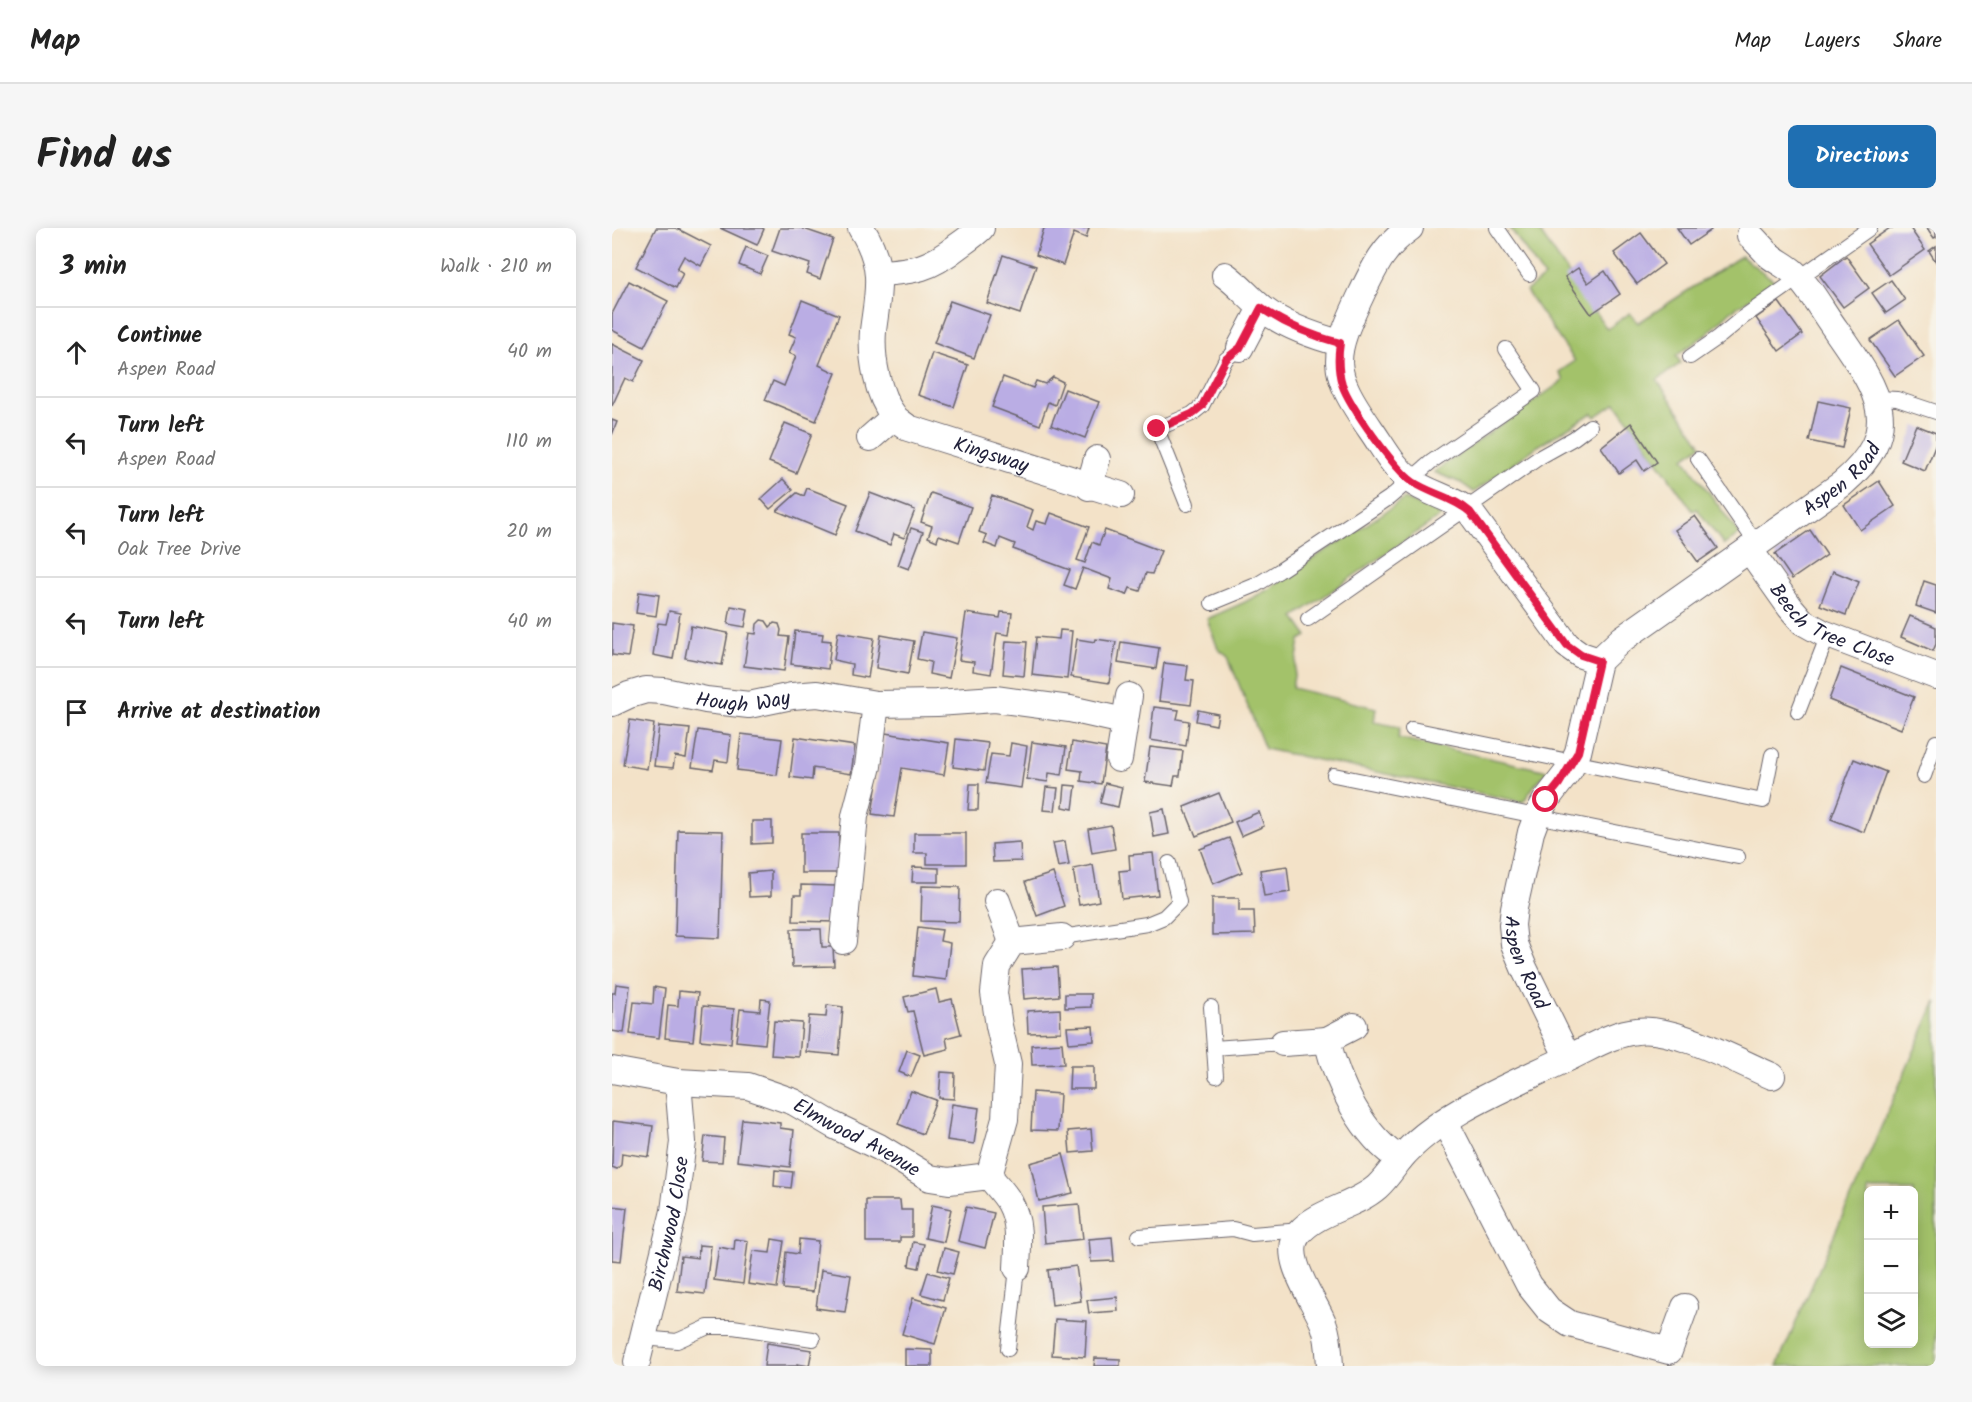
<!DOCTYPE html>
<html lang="en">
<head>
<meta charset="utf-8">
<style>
  body { margin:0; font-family:Kalam,sans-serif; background:#f6f6f6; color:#222 }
  .controls { position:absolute; right:18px; bottom:18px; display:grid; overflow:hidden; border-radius:9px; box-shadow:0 3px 15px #0003 }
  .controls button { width:54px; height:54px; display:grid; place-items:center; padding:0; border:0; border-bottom:2px solid #e0e0e0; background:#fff; color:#222; font:30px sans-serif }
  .stop { position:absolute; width:18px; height:18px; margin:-14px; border:4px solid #e11d48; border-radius:50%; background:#fff }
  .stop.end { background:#e11d48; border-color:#fff; box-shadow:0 2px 6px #0008 }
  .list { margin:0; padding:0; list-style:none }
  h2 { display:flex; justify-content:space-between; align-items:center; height:78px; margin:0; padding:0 24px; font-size:26px }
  h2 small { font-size:20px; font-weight:400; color:#767676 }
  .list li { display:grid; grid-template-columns:39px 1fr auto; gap:18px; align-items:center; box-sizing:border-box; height:90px; padding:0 24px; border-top:2px solid #e0e0e0 }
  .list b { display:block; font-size:22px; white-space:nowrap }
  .list p { margin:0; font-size:20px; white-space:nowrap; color:#767676 }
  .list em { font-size:20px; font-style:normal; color:#767676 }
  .icon { flex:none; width:33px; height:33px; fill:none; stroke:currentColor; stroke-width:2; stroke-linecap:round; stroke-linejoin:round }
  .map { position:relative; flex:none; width:1324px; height:1138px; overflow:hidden; border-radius:9px }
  header { display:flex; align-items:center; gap:36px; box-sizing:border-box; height:84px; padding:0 30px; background:#fff; border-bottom:2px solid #e0e0e0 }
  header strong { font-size:28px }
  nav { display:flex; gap:33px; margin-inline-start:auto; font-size:21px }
  .intro { display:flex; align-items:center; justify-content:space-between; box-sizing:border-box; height:144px; padding:0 36px }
  h1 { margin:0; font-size:42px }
  .button { padding:15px 27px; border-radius:9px; background:#1f6fb2; color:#fff; font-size:21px; font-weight:700 }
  main { display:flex; gap:36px; padding:0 36px }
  aside { flex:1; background:#fff; border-radius:9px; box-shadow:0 3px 15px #0003 }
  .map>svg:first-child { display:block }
  .green { fill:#a3c26a; stroke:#627252; stroke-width:1.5; fill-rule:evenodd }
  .building { fill:#baade4 }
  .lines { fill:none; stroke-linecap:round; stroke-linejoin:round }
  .lane-casing { stroke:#6b656c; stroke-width:16 }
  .street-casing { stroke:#6b656c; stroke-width:28 }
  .lane { stroke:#fff; stroke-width:14 }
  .street { stroke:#fff; stroke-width:26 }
  .route { stroke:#e11d48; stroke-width:8 }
  .labels { text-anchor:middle; stroke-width:4.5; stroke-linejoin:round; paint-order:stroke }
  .street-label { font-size:20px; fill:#22223b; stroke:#f7f3e8 }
</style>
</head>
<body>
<header>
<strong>Map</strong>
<nav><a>Map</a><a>Layers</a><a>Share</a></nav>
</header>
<div class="intro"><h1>Find us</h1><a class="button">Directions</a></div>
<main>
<aside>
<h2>3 min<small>Walk · 210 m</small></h2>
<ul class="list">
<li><svg class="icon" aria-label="ahead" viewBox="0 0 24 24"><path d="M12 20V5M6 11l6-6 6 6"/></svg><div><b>Continue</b><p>Aspen Road</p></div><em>40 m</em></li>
<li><svg class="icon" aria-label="left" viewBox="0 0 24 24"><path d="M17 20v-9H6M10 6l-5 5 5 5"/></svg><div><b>Turn left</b><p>Aspen Road</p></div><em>110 m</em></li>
<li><svg class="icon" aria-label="left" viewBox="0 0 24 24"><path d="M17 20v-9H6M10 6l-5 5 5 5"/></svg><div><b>Turn left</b><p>Oak Tree Drive</p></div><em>20 m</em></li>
<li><svg class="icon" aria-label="left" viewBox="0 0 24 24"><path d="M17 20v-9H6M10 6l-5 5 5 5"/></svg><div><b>Turn left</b></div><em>40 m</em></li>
<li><svg class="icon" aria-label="arrive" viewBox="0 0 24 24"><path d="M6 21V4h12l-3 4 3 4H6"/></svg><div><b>Arrive at destination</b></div></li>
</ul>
</aside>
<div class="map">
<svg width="1324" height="1138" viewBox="0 0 1324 1138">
  <rect width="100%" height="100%" fill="#f7f3e8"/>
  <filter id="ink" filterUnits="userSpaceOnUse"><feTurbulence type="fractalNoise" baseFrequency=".0167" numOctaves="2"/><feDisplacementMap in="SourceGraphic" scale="12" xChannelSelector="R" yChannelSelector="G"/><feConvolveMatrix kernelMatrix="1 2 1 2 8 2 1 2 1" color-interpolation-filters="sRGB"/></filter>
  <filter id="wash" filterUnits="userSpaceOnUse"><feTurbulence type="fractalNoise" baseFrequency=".008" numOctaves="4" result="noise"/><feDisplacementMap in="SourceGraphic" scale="24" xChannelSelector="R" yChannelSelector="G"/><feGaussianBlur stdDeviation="1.35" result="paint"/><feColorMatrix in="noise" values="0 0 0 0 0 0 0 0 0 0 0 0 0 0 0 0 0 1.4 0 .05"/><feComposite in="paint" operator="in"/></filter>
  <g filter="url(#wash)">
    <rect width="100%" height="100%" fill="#f3e2c8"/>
    <g class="green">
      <path d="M898,0H925L995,101L1018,85L1026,95L1129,28L1164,54L1119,83L1096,105L1064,128L1069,135L1045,152L1090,217L1072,230L1127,306L1112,317L1085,281L1081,283L1004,175L983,189L980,185L926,218L862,264L849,255L822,244L952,152L947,144L963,133L914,63L932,49Z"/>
      <path d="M792,271L830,287L682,389L695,408L688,412L680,460L764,480L762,494L788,499L786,510L936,543L925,554L911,574L653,521L616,429L606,421L595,391L633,374L657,361L706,327L733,311Z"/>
      <path d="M1324,773V1138H1165ZM1256,962H1302V1116H1256Z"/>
    </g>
    <g id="blocks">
      <g class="building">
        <path d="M44,0H64L99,18L89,38L72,28L65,41L71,45L64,60L24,39Z"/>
        <path d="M108,0H150L152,1L145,17Z"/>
        <path d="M168,0H189L221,11L208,51L195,46L198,36L160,23Z"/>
        <path d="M432,0H477L474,10L462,5L451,37L424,27Z"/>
        <path d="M1065,0H1098L1099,2L1077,17Z"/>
        <path d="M1278,0H1298L1313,22L1277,47L1255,16Z"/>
        <path d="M1315,0H1324V9L1322,10Z"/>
        <path d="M1029,5L1052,36L1025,56L1002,25Z"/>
        <path d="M1324,18V34L1317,23Z"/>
        <path d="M134,19L156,28L148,46L127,37Z"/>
        <path d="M391,27L424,38L408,86L375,75Z"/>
        <path d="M1234,28L1257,60L1231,79L1208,48Z"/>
        <path d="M966,40L976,55L993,43L1008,66L979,86L953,49Z"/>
        <path d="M1279,52L1293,72L1274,85L1260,65Z"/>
        <path d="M17,53L56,73L32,119L0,102V86Z"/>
        <path d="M190,72L227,87L207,137L224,145L204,193L153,172L161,153L172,158L184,128L177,125L184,109L177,106Z"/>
        <path d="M338,73L378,87L362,130L322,115Z"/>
        <path d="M1167,74L1190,106L1167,123L1144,90Z"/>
        <path d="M1287,92L1312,128L1283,148L1258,112Z"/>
        <path d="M0,116L32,132L21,154L13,150L0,178Z"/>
        <path d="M320,125L356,137L342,179L306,167Z"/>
        <path d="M391,149L421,160L424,153L433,156L441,149L451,154L443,177L436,174L428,197L380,179Z"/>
        <path d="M453,161L487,174L473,210L439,197Z"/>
        <path d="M1206,173L1239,180L1230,220L1197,213Z"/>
        <path d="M0,192L5,194L0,207Z"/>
        <path d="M173,195L200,206L184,245L157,234Z"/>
        <path d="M1019,195L1045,234L1032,243L1025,232L1007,245L989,219Z"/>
        <path d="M1304,197L1324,205V216L1313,243L1289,233Z"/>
        <path d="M171,251L181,262L158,281L149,271Z"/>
        <path d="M1267,253L1283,278L1248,302L1232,277Z"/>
        <path d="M195,260L236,276L223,307L165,283L185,265L192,268Z"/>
        <path d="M258,265L303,282L292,310L282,306L278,317L243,303Z"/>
        <path d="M319,265L359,279L347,314L327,307L325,313L316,309L320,298L309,294Z"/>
        <path d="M380,267L421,282L415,299L421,302L424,293L435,296L439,285L477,299L465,332L473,335L480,314L487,317L493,302L549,323L540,346L534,345L528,363L518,360L515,367L497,361L500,351L471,340L463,361L452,357L458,342L401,321L403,316L388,310L385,320L372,315L375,307L367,304Z"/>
        <path d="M1083,288L1106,320L1086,334L1063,302Z"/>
        <path d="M299,300L311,304L297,341L286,337Z"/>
        <path d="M1198,302L1215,327L1180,351L1163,326Z"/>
        <path d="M1221,343L1247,354L1234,387L1208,377Z"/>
        <path d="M1312,353L1324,357V385L1304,378Z"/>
        <path d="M27,364L47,367L44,388L24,385Z"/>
        <path d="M119,378L136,381L133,399L116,396Z"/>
        <path d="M57,383L68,385L61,431L41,427L46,395L54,396Z"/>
        <path d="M389,384L400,385L397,407L385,405L379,446L361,443L362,434L347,432L354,385L388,390Z"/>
        <path d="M1298,388L1324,399V416L1321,423L1289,409Z"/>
        <path d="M149,392L154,393L158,399L162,395L167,396L169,402L168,408L177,409L172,443L132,438L137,405L144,406L145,396Z"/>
        <path d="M0,395L21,398L16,429L0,427Z"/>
        <path d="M79,398L116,405L110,437L73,430Z"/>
        <path d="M448,402L460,403L455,451L420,447L424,409L447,411Z"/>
        <path d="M183,403L211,406L210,412L219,413L216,441L179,436Z"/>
        <path d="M226,404L262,410L256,450L239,447L240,436L222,432Z"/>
        <path d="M310,404L345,410L337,450L317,446L319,434L305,431Z"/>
        <path d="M269,407L302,413L296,446L264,440Z"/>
        <path d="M465,411L483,414L484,411L504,414L497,455L459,449Z"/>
        <path d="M394,413L415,414L412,448L391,446Z"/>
        <path d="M509,414L547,420L544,441L506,435Z"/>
        <path d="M552,435L576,438L574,452L582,453L579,477L547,473Z"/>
        <path d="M1229,440L1302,469L1289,501L1217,472Z"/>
        <path d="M542,479L567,482L565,491L577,493L574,518L538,512Z"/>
        <path d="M586,482L606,486L604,497L584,493Z"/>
        <path d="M18,492L42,496L35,541L11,537Z"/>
        <path d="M47,498L78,501L74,530L63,528L61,540L42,538Z"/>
        <path d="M86,502L119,507L116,534L103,532L101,542L80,539Z"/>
        <path d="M273,505L337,515L332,547L290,540L282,589L260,586Z"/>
        <path d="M129,506L170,511L165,547L125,542Z"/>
        <path d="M183,509L243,518L239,546L201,540L200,552L178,549Z"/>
        <path d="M344,511L376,515L372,543L341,539Z"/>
        <path d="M420,514L454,519L450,547L437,545L436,554L415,551Z"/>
        <path d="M460,514L494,520L489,556L469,553L470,543L456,541Z"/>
        <path d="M399,515L415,518L409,560L374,555L379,526L397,528Z"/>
        <path d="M538,519L571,523L568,548H563L561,558L533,554Z"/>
        <path d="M1242,531L1274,544L1252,604L1219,591Z"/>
        <path d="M493,555L510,559L506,579L488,575Z"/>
        <path d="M358,556H367L366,582H356Z"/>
        <path d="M453,557L464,558L461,581L451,579Z"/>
        <path d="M434,559L446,560L443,583L431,582Z"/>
        <path d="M607,565L619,594L584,608L572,579Z"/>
        <path d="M552,581L557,606L542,609L538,584Z"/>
        <path d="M647,584L652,598L629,608L623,594Z"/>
        <path d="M140,593H160V615L140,616Z"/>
        <path d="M499,597L503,621L480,625L476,601Z"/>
        <path d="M66,602L111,603L108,710L63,708Z"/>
        <rect x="189" y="605" width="38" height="40"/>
        <path d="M302,605H354V636H315V625H302Z"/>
        <path d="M617,610L630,644L601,656L588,621Z"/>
        <path d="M453,613L457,637L446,639L441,615Z"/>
        <path d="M408,614L409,633L381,634L380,616Z"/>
        <path d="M541,625L546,667L510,671L507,643L518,642L517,627Z"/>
        <path d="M481,637L487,673L467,677L461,641Z"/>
        <path d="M675,638L678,664L652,668L648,642Z"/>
        <path d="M301,639L327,640V654H300Z"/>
        <path d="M159,643V668L137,669L136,645Z"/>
        <path d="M441,645L452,678L425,688L413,654Z"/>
        <path d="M189,657L224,658V694L181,693L182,667H189Z"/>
        <path d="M310,658L348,659L347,694L309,693Z"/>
        <path d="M600,670H627V683H642L643,706L600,707Z"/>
        <path d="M306,699L330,702L328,713L338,715L334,752L301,748Z"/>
        <path d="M179,701H209L210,719H221L222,738L180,739Z"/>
        <path d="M445,739L447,768L412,771L410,741Z"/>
        <path d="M4,756L18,758L12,805L0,803V765H3Z"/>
        <path d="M42,759L53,761L47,810L18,806L22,774L41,776Z"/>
        <path d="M324,761L327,774L340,771L349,806L334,810L336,821L312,827L301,783L296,784L292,769Z"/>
        <path d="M67,763L86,765L81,813L53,810L56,777L66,778Z"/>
        <path d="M453,766H479V779L453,780Z"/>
        <path d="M149,771L158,772L153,816L124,813L128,781L148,783Z"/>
        <path d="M215,777L231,779L227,827L194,824L197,788L214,789Z"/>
        <path d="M91,778L122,781L119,815L88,812Z"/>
        <path d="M448,781L449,804L416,805L415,783Z"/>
        <path d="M162,793L190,795L187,829L159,827Z"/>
        <path d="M481,798L482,813L457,815L455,799Z"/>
        <path d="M450,815L452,836L420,837L419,817Z"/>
        <path d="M295,822L308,827L299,849L287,844Z"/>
        <path d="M458,838H482V861H457Z"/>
        <path d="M329,844L343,845L342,871L327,870Z"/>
        <path d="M299,863L324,872L311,906L286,896Z"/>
        <path d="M421,864L448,866L446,903L419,902Z"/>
        <path d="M340,876L367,880L362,916L335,912Z"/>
        <path d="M130,891L168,895V900L182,902L178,939L125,933Z"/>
        <path d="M1,893L41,898L37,929L10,925L9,937L5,941L0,939Z"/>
        <path d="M479,901L481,923L458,925L456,903Z"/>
        <path d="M93,908L112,910L110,934L90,933Z"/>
        <path d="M451,926L461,965L427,973L418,935Z"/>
        <path d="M163,942L181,944L179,960L162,958Z"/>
        <path d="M254,972H288L289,982H300V1009H288V1014H254Z"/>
        <path d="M467,976L471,1011L433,1015L430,979Z"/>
        <path d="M320,977L339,981L332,1014L313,1010Z"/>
        <path d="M0,978L15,980L9,1033L0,1032Z"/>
        <path d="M354,979L382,985L373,1020L346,1013Z"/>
        <path d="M500,1009L502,1033L479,1034L477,1011Z"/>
        <path d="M123,1011L136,1013L131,1056L102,1052L107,1019L122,1022Z"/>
        <path d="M160,1011L172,1013L165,1060L136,1056L141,1023L158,1025Z"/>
        <path d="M187,1011L206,1013L201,1064L171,1061L174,1024L186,1026Z"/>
        <path d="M301,1014L312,1016L307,1040L297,1038Z"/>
        <path d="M87,1017L99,1018L93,1066L65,1063L69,1028L86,1030Z"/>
        <path d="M332,1020L347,1024L341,1046L326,1042Z"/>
        <path d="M464,1038L469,1073L440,1077L436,1042Z"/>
        <path d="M209,1042L239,1047L233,1084L204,1080Z"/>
        <path d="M316,1044L337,1050L331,1072L309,1066Z"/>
        <path d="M505,1069L506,1083L477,1085L475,1072Z"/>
        <path d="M301,1070L334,1080L323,1116L290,1106Z"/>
        <path d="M443,1091L475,1093L473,1129L440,1127Z"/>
        <path d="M155,1115L200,1122L197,1138L185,1136V1138H152Z"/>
        <path d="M293,1121L320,1122V1138H293Z"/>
        <path d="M483,1130L508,1131V1138H482Z"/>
      </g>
    </g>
  </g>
  <g filter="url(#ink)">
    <use href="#blocks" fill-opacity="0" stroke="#6b656c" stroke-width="1.5"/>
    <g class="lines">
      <defs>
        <g id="lane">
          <path d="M885,0L917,46"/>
          <path d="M1078,129L1107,109L1130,90L1258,0"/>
          <path d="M1266,170L1285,171L1324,184"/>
          <path d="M1086,231L1144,315"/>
          <path d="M575,276L545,201L580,186L590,178L614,131L628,120"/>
          <path d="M600,375L644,357L667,343L777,270L819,234L922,163L894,121"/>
          <path d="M696,391L928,229L962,210L978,198"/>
          <path d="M1186,484L1216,407"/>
          <path d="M800,501L1151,573L1160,527"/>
          <path d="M722,547L1126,629"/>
          <path d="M1312,548L1324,514"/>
          <path d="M450,709L535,696L552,689L567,674L557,635"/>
          <path d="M599,779L602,820L671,815"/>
          <path d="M602,820L604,848"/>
          <path d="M527,1008L621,1001L640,1006L690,1002"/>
          <path d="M31,1110L65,1113L96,1099H121L201,1111"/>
          <path d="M396,1121L405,1040"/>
        </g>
        <g id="street">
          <path id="s1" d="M249,0C258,14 265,31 266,48C267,67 263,85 261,103C259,129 265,167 282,188C285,193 292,196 296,200L509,267"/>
          <path id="s2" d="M798,0C772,18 763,38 750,65C719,131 717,141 759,202C771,219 781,239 798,252C816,266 840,269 858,284L955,417L969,427L987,433L966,524L958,541L934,572L925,588L919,604L902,680L900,697L902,716L912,740L956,830C978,820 1001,805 1025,803C1062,798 1125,833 1160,848"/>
          <path d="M266,45C303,43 317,41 346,18C354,12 362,7 369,0"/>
          <path d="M613,47C627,57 638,71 651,81C673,98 702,108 728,115"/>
          <path d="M628,120L649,80"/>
          <path d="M258,210L282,189"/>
          <path d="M477,259L485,231"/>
          <path id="s3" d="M1137,321L1178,379L1191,394L1211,405L1324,448"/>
          <path id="s4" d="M987,433L1010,411L1230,256C1296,200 1264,160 1224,102C1210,83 1198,59 1180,43C1173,37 1164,33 1157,27C1151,21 1145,14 1138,7"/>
          <path id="s5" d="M0,475L17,467L34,462L52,463L94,472L137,477L180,468L205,466L264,476L325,475L383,471L458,481L512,493"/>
          <path d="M507,531L517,468"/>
          <path d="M385,673L400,714"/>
          <path d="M231,713L243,588L256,538L264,476"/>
          <path d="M742,798L715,812C725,854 750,908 788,931C826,885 903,856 956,830"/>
          <path d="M671,815L715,812"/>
          <path id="s6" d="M0,842L66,854L136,858L182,874L221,897L267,919L318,950L337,953L377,948L393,891L396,836L387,798L382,765L385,738L400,714L450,709"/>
          <path d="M833,894L917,1057L937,1082L958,1096L1057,1123L1073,1079"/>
          <path d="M377,948C384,957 393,966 398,975C409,995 406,1018 405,1040"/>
          <path id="s7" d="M25,1134L62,983L71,914L66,854"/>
          <path d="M718,1138C717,1124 717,1110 712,1097C704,1074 667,1028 687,1005C707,982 742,979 765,959C774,951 781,940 788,931"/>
        </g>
      </defs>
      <use href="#lane" class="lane-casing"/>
      <use href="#street" class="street-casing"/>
      <use href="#lane" class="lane"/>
      <use href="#street" class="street"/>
    </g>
  </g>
  <g class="lines" filter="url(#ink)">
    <path class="route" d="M545,201L580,186L590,178L614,131L628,120L649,80C673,96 700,108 728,115C726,128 726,143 730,156C737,177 783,242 801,254C819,266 841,269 858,284L955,417L969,427L987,433L966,524L947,556L934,572"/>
  </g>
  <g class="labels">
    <g class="street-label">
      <text dy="7" stroke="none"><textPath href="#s1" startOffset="302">Kingsway</textPath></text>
      <text dy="7" stroke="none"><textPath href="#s4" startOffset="304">Aspen Road</textPath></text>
      <text dy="7" stroke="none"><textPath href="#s3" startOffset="117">Beech Tree Close</textPath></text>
      <text dy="7" stroke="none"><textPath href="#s5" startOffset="135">Hough Way</textPath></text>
      <text dy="7" stroke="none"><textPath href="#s2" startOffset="886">Aspen Road</textPath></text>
      <text dy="7" stroke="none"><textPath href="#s6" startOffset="258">Elmwood Avenue</textPath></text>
      <text dy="7" stroke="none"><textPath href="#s7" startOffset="142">Birchwood Close</textPath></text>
    </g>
  </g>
</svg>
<div class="controls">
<button>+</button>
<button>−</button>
<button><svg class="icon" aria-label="layers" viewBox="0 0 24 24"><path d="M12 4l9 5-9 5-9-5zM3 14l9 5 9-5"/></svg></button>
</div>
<div class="stop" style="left:934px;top:572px"></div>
<div class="stop end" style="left:545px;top:201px"></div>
</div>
</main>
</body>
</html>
